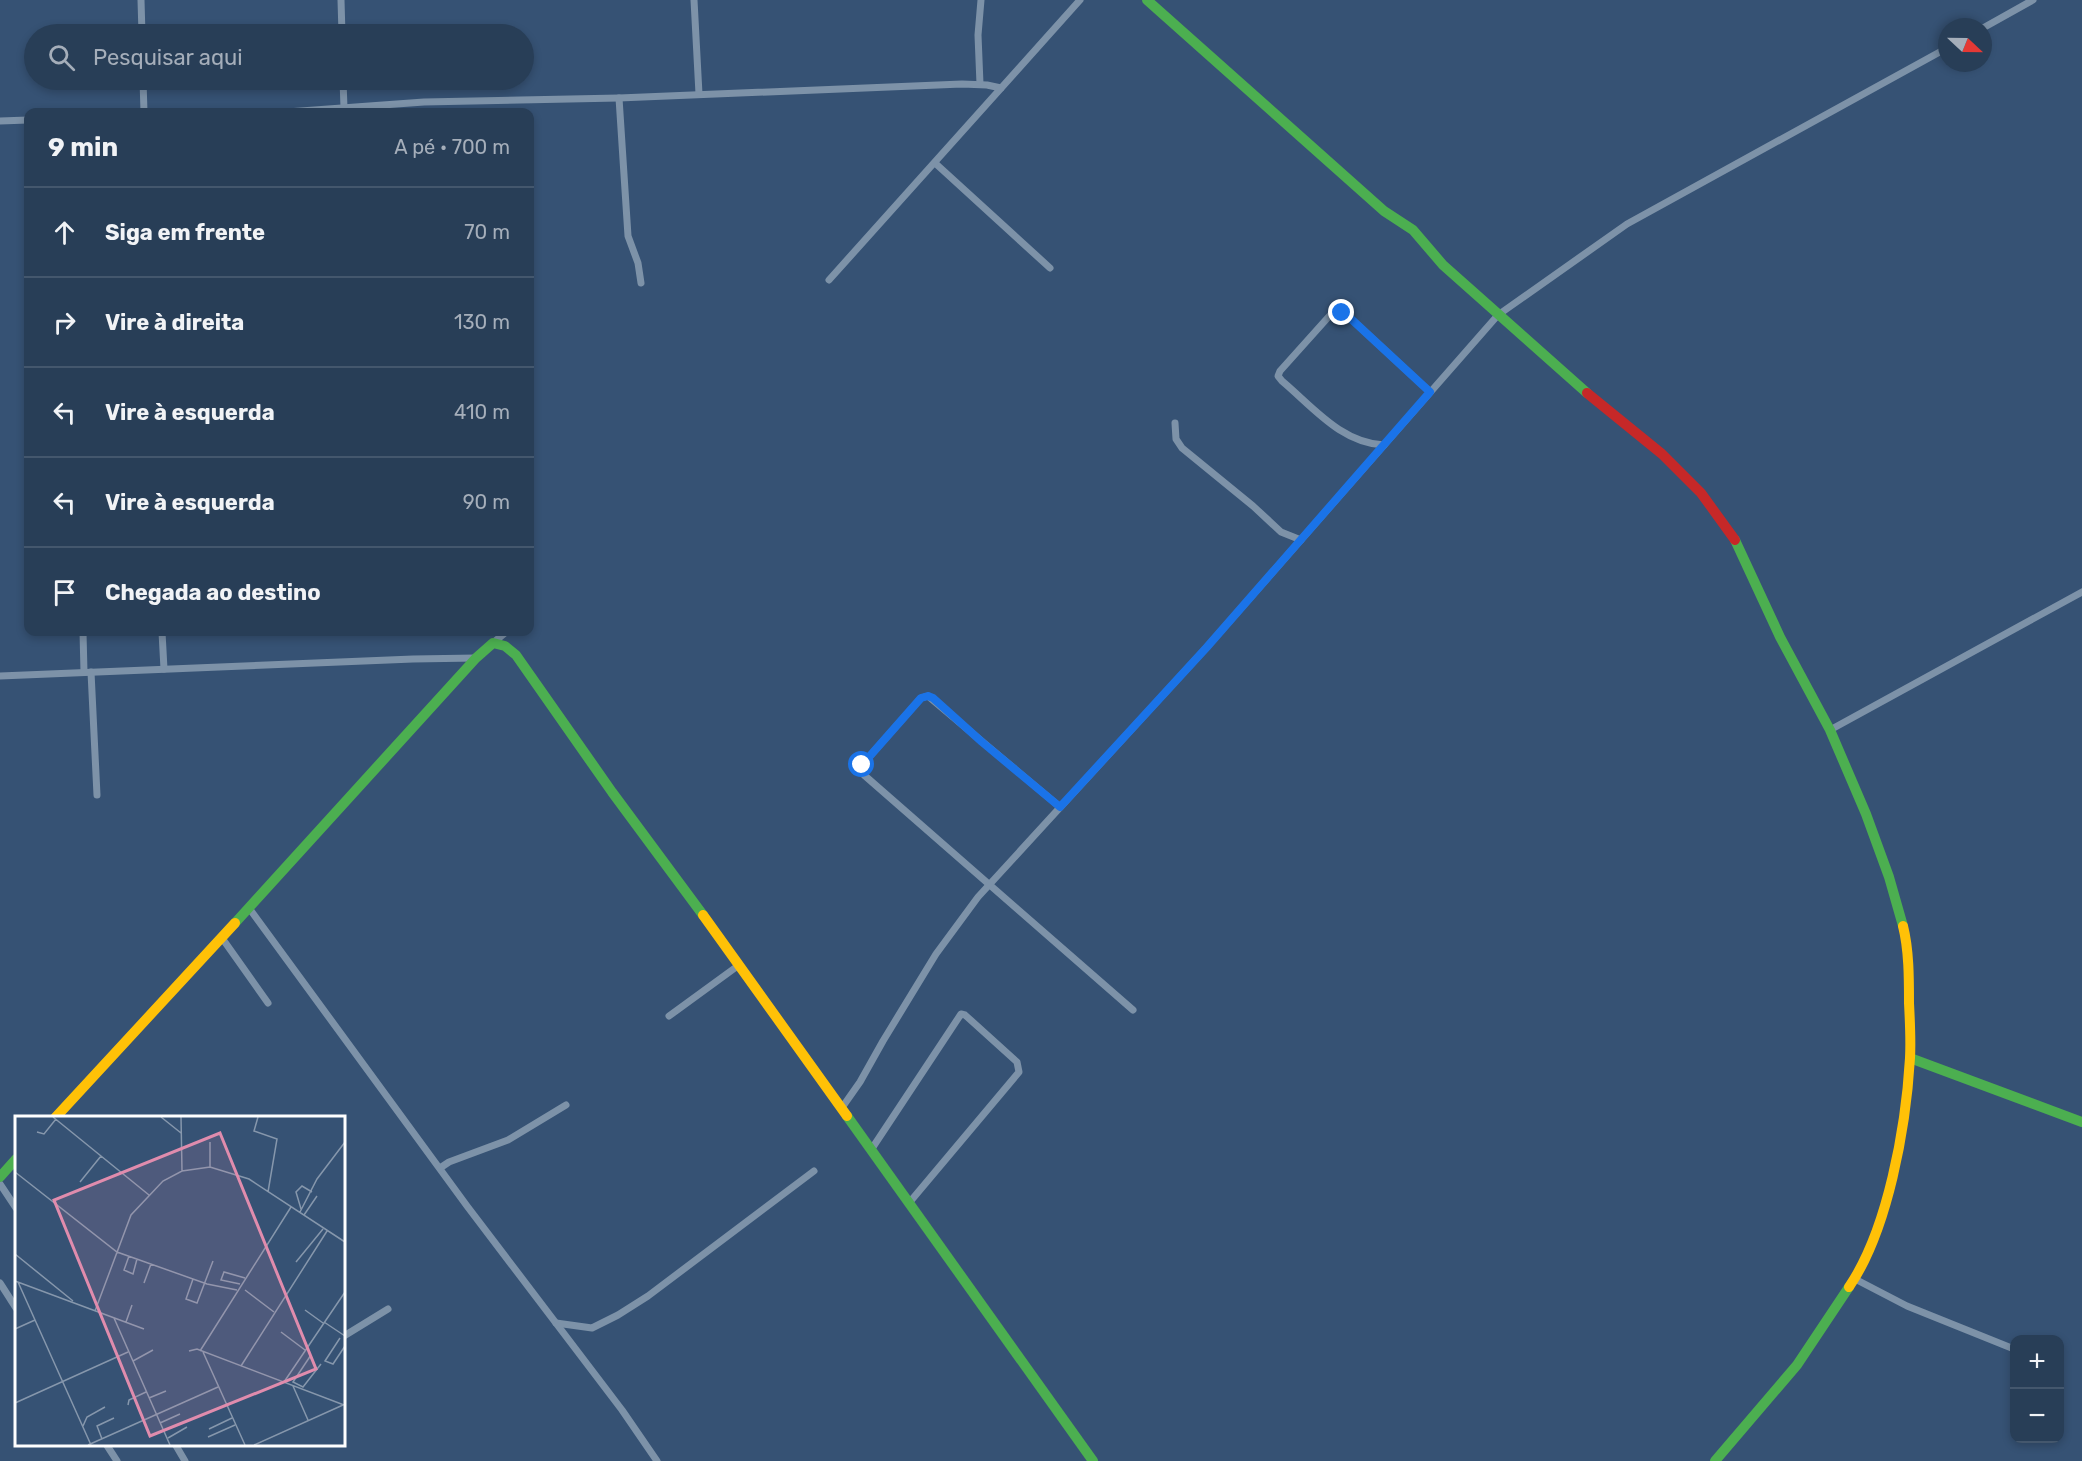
<!DOCTYPE html>
<html lang="pt">
<head>
<meta charset="utf-8">
<style>
  body { margin:0; font-family:Rubik,sans-serif; background:#30455d; color:#f1f3f6 }
  .controls { position:absolute; right:18px; bottom:18px; display:grid; overflow:hidden; border-radius:12px; box-shadow:0 3px 9px #0003 }
  .controls button { width:54px; height:54px; display:grid; place-items:center; padding:0; border:0; border-bottom:2px solid #44576d; background:#283e57; color:#f1f3f6; font:30px sans-serif }
  .compass { position:absolute; left:1938px; top:18px; width:54px; height:54px; border-radius:50%; background:#283e57; box-shadow:0 3px 9px #0003; rotate:112deg }
  .stop { position:absolute; width:18px; height:18px; margin:-14px; border:4px solid #1a73e8; border-radius:50%; background:#fff }
  .stop.end { background:#1a73e8; border-color:#fff; box-shadow:0 2px 6px #0008 }
  .list { margin:0; padding:0; list-style:none }
  h2 { display:flex; justify-content:space-between; align-items:center; height:78px; margin:0; padding:0 24px; font-size:26px }
  h2 small { font-size:20px; font-weight:400; color:#a5aeba }
  .list li { display:grid; grid-template-columns:39px 1fr auto; gap:18px; align-items:center; box-sizing:border-box; height:90px; padding:0 24px; border-top:2px solid #44576d }
  .list b { display:block; font-size:22px; white-space:nowrap }
  .list em { font-size:20px; font-style:normal; color:#a5aeba }
  .icon { flex:none; width:33px; height:33px; fill:none; stroke:currentColor; stroke-width:2; stroke-linecap:round; stroke-linejoin:round }
  .map { position:relative; flex:none; width:2082px; height:1461px; overflow:hidden }
  .search { position:absolute; background:#283e57; box-shadow:0 3px 9px #0003; left:24px; top:24px; width:510px; height:66px; display:flex; align-items:center; gap:15px; box-sizing:border-box; padding:0 21px; border-radius:33px; color:#a5aeba; font-size:22px }
  .panel { position:absolute; background:#283e57; box-shadow:0 3px 9px #0003; left:24px; top:108px; width:510px; height:528px; border-radius:12px }
  .map>svg:first-child { display:block }
  .lines { fill:none; stroke-linecap:round; stroke-linejoin:round }
  .street { stroke:#7d92a8; stroke-width:7 }
  .fast { stroke:#4caf50; stroke-width:10 }
  .slow { stroke:#ffc107; stroke-width:10 }
  .jam { stroke:#c62828; stroke-width:10 }
  .route { stroke:#1a73e8; stroke-width:8 }
  .inset-road { fill:none; stroke:#8697ac; stroke-width:1.5 }
  .view { fill:#e08cad; fill-opacity:0.15; stroke:#e08cad; stroke-width:3 }
  .inset-edge { fill:none; stroke:#fff; stroke-width:3 }
</style>
</head>
<body>
<div class="map">
<svg width="2082" height="1461" viewBox="0 0 2082 1461">
  <rect width="100%" height="100%" fill="#365274"/>
  <g class="lines">
    <g class="street">
      <path d="M141,0L142,34"/>
      <path d="M341,0L342,34"/>
      <path d="M694,0L699,94"/>
      <path d="M1983,28L2033,0"/>
      <path d="M143,80L144,112"/>
      <path d="M343,80L344,108"/>
      <path d="M980,84L978,35L981,0"/>
      <path d="M619,98L628,236L638,263L641,283"/>
      <path d="M234,112H287L424,102L619,98L962,84L987,85L1001,88"/>
      <path d="M0,121L28,120"/>
      <path d="M935,163L1050,268"/>
      <path d="M829,280L1080,0"/>
      <path d="M1175,423L1176,439L1182,448L1253,506L1281,532L1301,540"/>
      <path d="M1384,445C1341,443 1313,407 1282,381L1278,376L1280,371L1332,313L1340,312L1349,317L1430,392"/>
      <path d="M83,632L84,672"/>
      <path d="M162,632L164,669"/>
      <path d="M493,643L506,632"/>
      <path d="M91,672L97,795"/>
      <path d="M0,676L413,659L476,658"/>
      <path d="M1830,730L2082,592"/>
      <path d="M1060,807L928,696L921,698L862,765L864,775L1133,1010"/>
      <path d="M249,908L467,1206L622,1410L657,1461"/>
      <path d="M222,938L268,1003"/>
      <path d="M669,1016L739,965"/>
      <path d="M841,1109L860,1082L883,1041L936,954L978,897L1207,647L1498,315L1627,224L1947,48"/>
      <path d="M871,1150L961,1014L965,1015L1017,1062L1019,1072L909,1203"/>
      <path d="M440,1168L449,1162L508,1140L566,1105"/>
      <path d="M0,1184L16,1208"/>
      <path d="M1855,1279L1907,1306L2014,1349"/>
      <path d="M0,1283L16,1308"/>
      <path d="M556,1323L592,1328L618,1315L648,1296L814,1171"/>
      <path d="M344,1336L388,1309"/>
      <path d="M106,1444L117,1461"/>
      <path d="M175,1444L185,1461"/>
    </g>
    <g class="fast">
      <path d="M1147,0L1384,211L1413,230L1443,265L1587,393"/>
      <path d="M1735,540L1780,637L1830,730L1866,814L1889,877L1903,926"/>
      <path d="M235,923L476,658L493,643L505,646L516,655L612,792L703,915"/>
      <path d="M1910,1058L2082,1122"/>
      <path d="M847,1116L1093,1461"/>
      <path d="M0,1177L16,1159"/>
      <path d="M1715,1461L1797,1365L1849,1287"/>
    </g>
    <g class="slow">
      <path d="M703,915L847,1116"/>
      <path d="M55,1118L235,923"/>
      <path d="M1849,1287C1888,1230 1906,1127 1910,1058C1911,1040 1910,1022 1909,1003C1909,978 1909,950 1903,926"/>
    </g>
    <path class="jam" d="M1587,393L1662,454L1701,493L1735,540"/>
  </g>
  <g class="lines">
    <path class="route" d="M862,765L921,698L928,696L933,698L982,742L1060,807L1207,647L1430,392L1349,317L1342,313"/>
  </g>
  <g transform="translate(15 1116)">
    <rect width="330" height="330" fill="#365274"/>
    <path class="inset-road" d="M38,1L134,79M146,1L166,17M166,1L167,55M243,1L239,15L262,23L253,76M22,16L29,18L41,3M195,51V26M0,56L102,136L192,168L222,174M65,66L86,40M286,93L281,76L287,70L297,76M285,96L302,63L330,26M289,99L302,80M0,138L58,185M114,140L109,154L118,158L122,143M281,146L308,113M178,163L171,183L182,187L198,145M0,165L129,213M3,166L76,329M129,167L136,148M225,168L206,164L209,156L230,162M230,174L259,196M290,194L308,207M80,195L116,99L148,65L167,55L195,51L234,63L330,126M99,202L155,329M111,206L117,189M309,206L330,220M0,213L20,204M266,216L290,234M325,222L310,245L318,248L330,230M174,235L182,233L329,289M185,235L276,91M188,236L230,329M296,239L278,266L288,271L306,248M118,245L138,234M226,250L312,115M269,266L330,176M278,270L293,304M134,282L151,275M0,287L113,236M113,289L114,284L131,276M145,307L165,298M68,310L72,301L90,291M194,313L217,302M193,321L220,309M153,322L172,311M87,323L82,310L99,302M73,329L203,271M239,329L328,289"/>
    <path class="view" d="M205,17L301,253L135,320L39,84Z"/>
    <rect width="330" height="330" class="inset-edge"/>
  </g>
</svg>
<div class="controls">
<button>+</button>
<button>−</button>
</div>
<svg class="compass" viewBox="-18 -18 36 36"><path d="M0-13l5 13h-10z" fill="#e53935"/><path d="M0 13l5-13h-10z" fill="#a5aeba"/></svg>
<div class="stop" style="left:862px;top:765px"></div>
<div class="stop end" style="left:1342px;top:313px"></div>
<div class="search"><svg class="icon" aria-label="search" viewBox="0 0 24 24"><circle cx="10" cy="10" r="6"/><path d="M15 15l6 6"/></svg>Pesquisar aqui</div>
<section class="panel">
<h2>9 min<small>A pé · 700 m</small></h2>
<ul class="list">
<li><svg class="icon" aria-label="ahead" viewBox="0 0 24 24"><path d="M12 20V5M6 11l6-6 6 6"/></svg><div><b>Siga em frente</b></div><em>70 m</em></li>
<li><svg class="icon" aria-label="right" viewBox="0 0 24 24"><path d="M7 20v-9h11M14 6l5 5-5 5"/></svg><div><b>Vire à direita</b></div><em>130 m</em></li>
<li><svg class="icon" aria-label="left" viewBox="0 0 24 24"><path d="M17 20v-9H6M10 6l-5 5 5 5"/></svg><div><b>Vire à esquerda</b></div><em>410 m</em></li>
<li><svg class="icon" aria-label="left" viewBox="0 0 24 24"><path d="M17 20v-9H6M10 6l-5 5 5 5"/></svg><div><b>Vire à esquerda</b></div><em>90 m</em></li>
<li><svg class="icon" aria-label="arrive" viewBox="0 0 24 24"><path d="M6 21V4h12l-3 4 3 4H6"/></svg><div><b>Chegada ao destino</b></div></li>
</ul>
</section>
</div>
</body>
</html>
